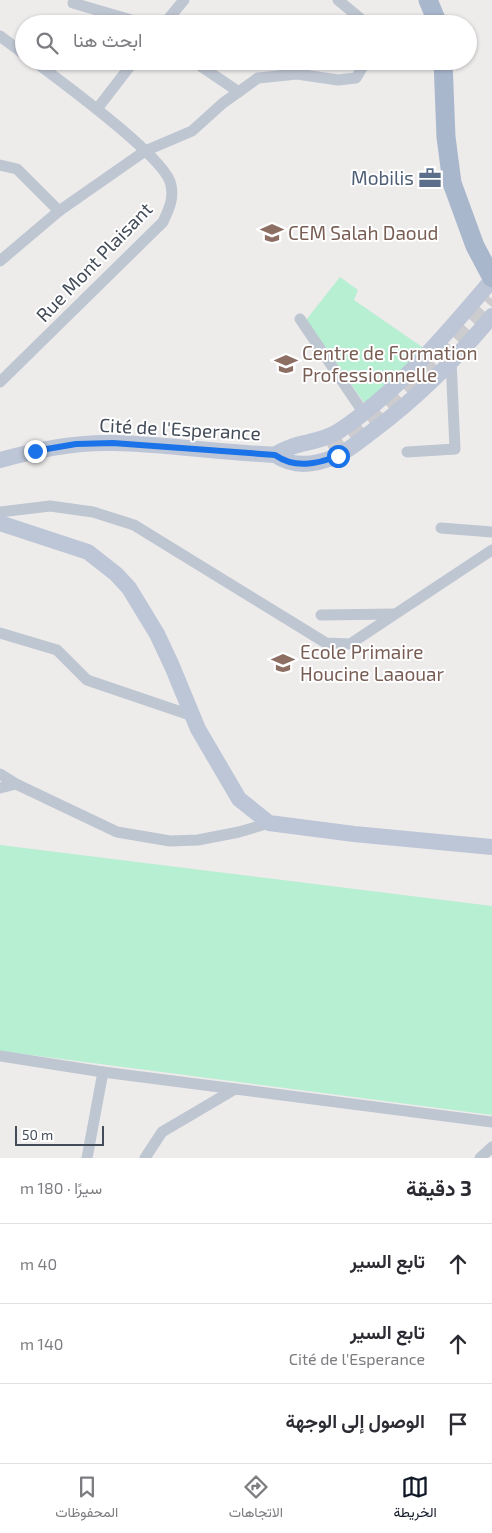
<!DOCTYPE html>
<html lang="ar">
<head>
<meta charset="utf-8">
<style>
  body { margin:0; font-family:"Exo 2",Vazirmatn,sans-serif; background:#f7f7f7; color:#2b2b33; direction:rtl }
  .scale { position:absolute; left:15px; bottom:12px; width:89px; box-sizing:border-box; padding-left:5px; border:2px solid #434c59; border-top:0; font-size:14px; line-height:18px; white-space:nowrap; color:#434c59; -webkit-text-stroke:4px #fff; paint-order:stroke }
  .stop { position:absolute; width:15px; height:15px; margin:-11px; border:4px solid #1a73e8; border-radius:50%; background:#fff }
  .stop.end { background:#1a73e8; border-color:#fff; box-shadow:0 1px 5px #0008 }
  .list { margin:0; padding:0; list-style:none }
  h2 { display:flex; justify-content:space-between; align-items:center; height:65px; margin:0; padding:0 20px; font-size:21px }
  h2 small { font-size:16px; font-weight:400; color:#7c7c81 }
  .list li { display:grid; grid-template-columns:32px 1fr auto; gap:15px; align-items:center; box-sizing:border-box; height:80px; padding:0 20px; border-top:1px solid #e1e1e2 }
  .list b { display:block; font-size:19px; white-space:nowrap }
  .list p { margin:0; font-size:16px; white-space:nowrap; color:#7c7c81 }
  .list em { font-size:16px; font-style:normal; color:#7c7c81 }
  .icon { flex:none; width:28px; height:28px; fill:none; stroke:currentColor; stroke-width:2; stroke-linecap:round; stroke-linejoin:round }
  .map { position:relative; flex:none; width:492px; height:1158px; overflow:hidden; direction:ltr }
  .search { position:absolute; background:#fff; box-shadow:0 1px 4px #0004; left:15px; right:15px; top:15px; height:55px; display:flex; align-items:center; gap:12px; box-sizing:border-box; padding:0 18px; border-radius:28px; color:#7c7c81; font-size:19px }
  .sheet { height:305px; background:#fff }
  nav { display:flex; justify-content:space-around; align-items:center; box-sizing:border-box; height:70px; border-top:1px solid #e1e1e2; background:#fff; font-size:14px; color:#7c7c81 }
  nav a { display:grid; justify-items:center; gap:2px }
  nav .on { color:#111827 }
  .map>svg:first-child { display:block }
  .green { fill:#b6efd2 }
  .lines { fill:none; stroke-linecap:round; stroke-linejoin:round }
  .secondary-tunnel { stroke:#cccbce; stroke-width:16; stroke-dasharray:16 8; stroke-linecap:butt }
  .minor { stroke:#bec6d2; stroke-width:11 }
  .secondary { stroke:#bdc6d6; stroke-width:16 }
  .primary { stroke:#a9b7cc; stroke-width:19 }
  .route { stroke:#1a73e8; stroke-width:6 }
  .labels { text-anchor:middle; stroke-width:4; stroke-linejoin:round; paint-order:stroke }
  .service-label { font-size:19px; fill:#4e5e75; stroke:#fff; text-anchor:end }
  .education-label { font-size:19px; fill:#785e54; stroke:#fff; text-anchor:start }
  .street-label { font-size:19px; fill:#434c59; stroke:#fff }
</style>
</head>
<body>
<div class="map">
<svg width="492" height="1158" viewBox="0 0 492 1158">
  <rect width="100%" height="100%" fill="#eeebeb"/>
  <g class="green">
    <path d="M340,277L358,290L354,300L425,349L365,404L306,320Z"/>
    <path d="M0,845L492,906V1115L0,1051Z"/>
  </g>
  <g class="lines">
    <path class="secondary-tunnel" d="M328,447C350,436 369,422 387,406C426,373 459,337 492,299"/>
    <g class="minor">
      <path d="M338,0L361,19L364,24"/>
      <path d="M73,3L145,24"/>
      <path d="M164,24L184,0"/>
      <path d="M0,36L24,54"/>
      <path d="M193,61L239,92"/>
      <path d="M97,109L134,61"/>
      <path d="M0,165L17,169L59,211"/>
      <path d="M0,261L59,211L145,151L192,131L223,103L258,78L297,74L338,80L356,78L366,61"/>
      <path d="M300,319L363,412"/>
      <path d="M0,382L163,222C169,209 174,199 171,185C167,158 59,80 34,61"/>
      <path d="M407,452L455,449L451,360"/>
      <path d="M0,512L50,506L93,512L134,525L326,643L350,644L492,550"/>
      <path d="M441,528L492,532"/>
      <path d="M321,615L394,614"/>
      <path d="M0,633L57,650L87,680L193,716"/>
      <path d="M0,774L16,784"/>
      <path d="M0,788L16,784L117,832L170,841L198,840L239,832L269,823"/>
      <path d="M0,1056L103,1072L87,1158"/>
      <path d="M103,1072L492,1122"/>
      <path d="M145,1158L162,1132L235,1089"/>
      <path d="M480,1158L492,1147"/>
    </g>
    <g class="secondary">
      <path d="M492,280C446,334 399,391 339,431C319,444 294,441 275,455C294,468 316,465 336,456C350,450 362,439 374,430C418,397 457,358 492,316"/>
      <path d="M0,460C37,450 74,442 113,443C170,444 227,454 284,455"/>
      <path d="M0,523L88,552L116,574L129,588L157,634L172,666L198,729L232,787L239,799L269,823L354,834L492,847"/>
    </g>
    <g class="primary">
      <path d="M428,0L438,24"/>
      <path d="M443,61L446,137L452,183L475,246L492,278"/>
    </g>
  </g>
  <g class="lines">
    <path class="route" d="M35,451L76,444L113,443L275,455C295,469 317,464 338,456"/>
  </g>
  <defs>
    <symbol id="office-bare" viewBox="-9 -9 18 18"><path d="M-6-3h4V-5.5h4V-3h4V5H-6ZM-1-4.5V-3h2v-1.5ZM-6 0V1H6V0Z" fill="#5c6f8a" stroke="#fff" stroke-width="2.5" paint-order="stroke"/></symbol>
    <symbol id="school-bare" viewBox="-9 -9 18 18"><path d="M0-5L7-2L0 1L-7-2ZM-4 1L0 2.5L4 1V4Q0 6-4 4Z" fill="#8d6e63" stroke="#fff" stroke-width="2.5" paint-order="stroke"/></symbol>
    <symbol id="university-bare" viewBox="-9 -9 18 18"><path d="M0-5L7-2L0 1L-7-2ZM-4 1L0 2.5L4 1V4Q0 6-4 4Z" fill="#8d6e63" stroke="#fff" stroke-width="2.5" paint-order="stroke"/></symbol>
  </defs>
  <g fill-rule="evenodd">
    <use href="#office-bare" x="414" y="162" width="32" height="32"/>
    <use href="#school-bare" x="256" y="217" width="32" height="32"/>
    <use href="#university-bare" x="270" y="348" width="32" height="32"/>
    <use href="#school-bare" x="267" y="647" width="32" height="32"/>
  </g>
  <g class="labels">
    <g class="service-label">
      <text x="414" y="185">Mobilis</text>
    </g>
    <g class="education-label">
      <text x="288" y="240">CEM Salah Daoud</text>
      <text x="302" y="360">Centre de Formation<tspan x="302" dy="22">Professionnelle</tspan></text>
      <text x="300" y="659">Ecole Primaire<tspan x="300" dy="22">Houcine Laaouar</tspan></text>
    </g>
    <g class="street-label">
      <text transform="translate(94 262) rotate(-46)" y="7">Rue Mont Plaisant</text>
      <text transform="translate(180 429) rotate(3)" y="7">Cité de l'Esperance</text>
    </g>
  </g>
</svg>
<div class="scale">50 m</div>
<div class="stop" style="left:338px;top:456px"></div>
<div class="stop end" style="left:35px;top:451px"></div>
<div class="search"><svg class="icon" aria-label="search" viewBox="0 0 24 24"><circle cx="10" cy="10" r="6"/><path d="M15 15l6 6"/></svg>ابحث هنا</div>
</div>
<section class="sheet">
<h2>3 دقيقة<small>سيرًا · 180 m</small></h2>
<ul class="list">
<li><svg class="icon" aria-label="ahead" viewBox="0 0 24 24"><path d="M12 20V5M6 11l6-6 6 6"/></svg><div><b>تابع السير</b></div><em>40 m</em></li>
<li><svg class="icon" aria-label="ahead" viewBox="0 0 24 24"><path d="M12 20V5M6 11l6-6 6 6"/></svg><div><b>تابع السير</b><p>Cité de l'Esperance</p></div><em>140 m</em></li>
<li><svg class="icon" aria-label="arrive" viewBox="0 0 24 24"><path d="M6 21V4h12l-3 4 3 4H6"/></svg><div><b>الوصول إلى الوجهة</b></div></li>
</ul>
</section>
<nav>
<a class="on"><svg class="icon" aria-label="map" viewBox="0 0 24 24"><path d="M3 6l6-2 6 2 6-2v14l-6 2-6-2-6 2zM9 4v14M15 6v14"/></svg>الخريطة</a>
<a><svg class="icon" aria-label="directions" viewBox="0 0 24 24"><path d="M12 3l9 9-9 9-9-9zM9 14v-3h6M13 9l2 2-2 2"/></svg>الاتجاهات</a>
<a><svg class="icon" aria-label="saved" viewBox="0 0 24 24"><path d="M7 4h10v16l-5-4-5 4z"/></svg>المحفوظات</a>
</nav>
</body>
</html>
